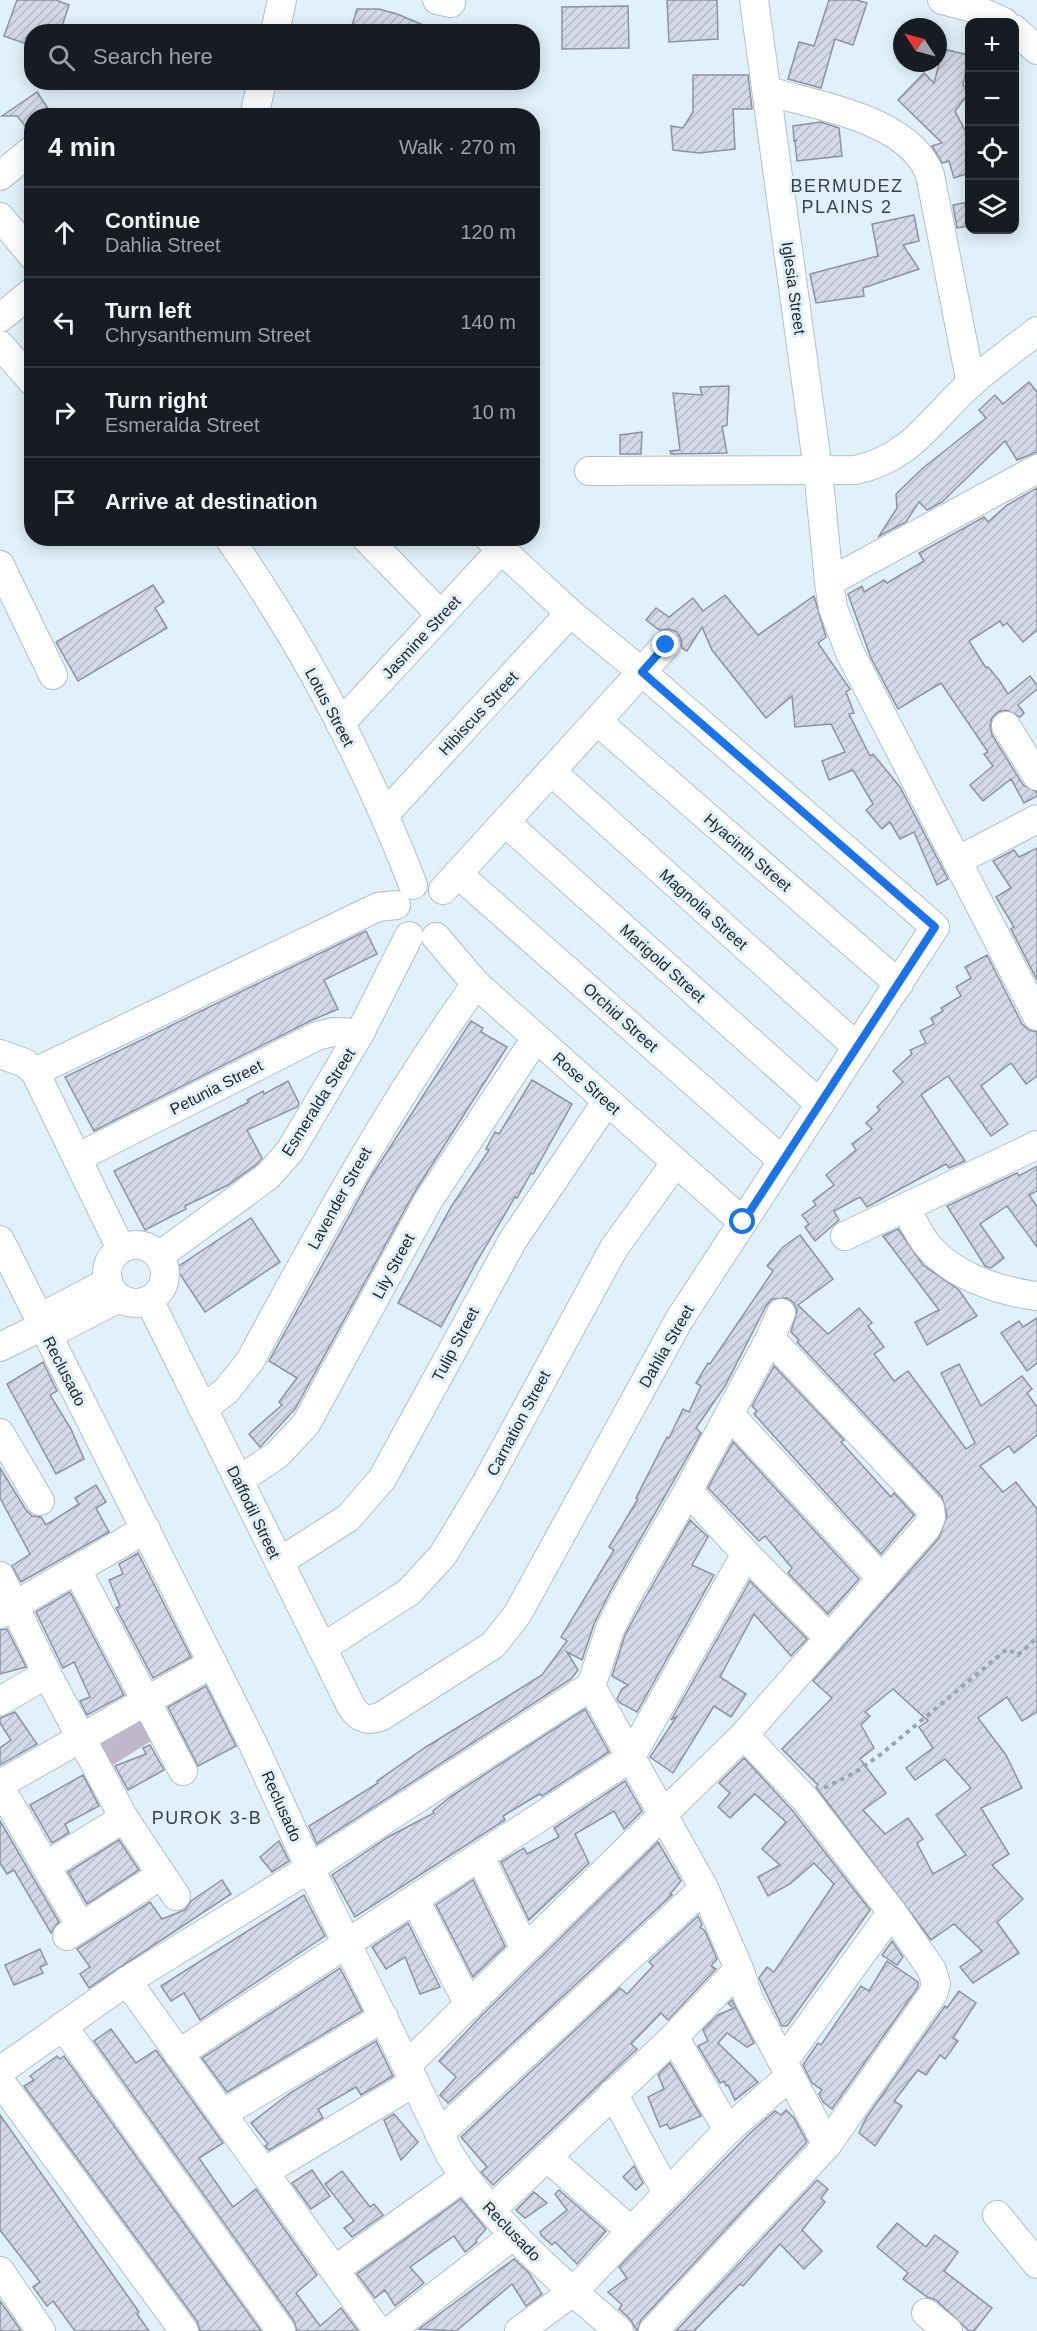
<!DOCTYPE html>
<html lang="en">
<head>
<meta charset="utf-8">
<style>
  body { margin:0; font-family:Arial,sans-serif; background:#242831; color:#f1f3f6 }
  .controls { position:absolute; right:18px; top:18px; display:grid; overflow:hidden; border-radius:12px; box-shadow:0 3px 15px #0003 }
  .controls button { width:54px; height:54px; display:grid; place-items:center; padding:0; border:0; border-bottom:2px solid #363941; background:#171b24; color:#f1f3f6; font:30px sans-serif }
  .compass { position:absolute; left:893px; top:18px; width:54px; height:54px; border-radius:50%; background:#171b24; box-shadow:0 3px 15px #0003; rotate:306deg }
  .stop { position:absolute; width:18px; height:18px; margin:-14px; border:4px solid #1a73e8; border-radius:50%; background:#fff }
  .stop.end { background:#1a73e8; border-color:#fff; box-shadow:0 2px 6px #0008 }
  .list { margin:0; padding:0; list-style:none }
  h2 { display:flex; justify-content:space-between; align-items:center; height:78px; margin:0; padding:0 24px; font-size:26px }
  h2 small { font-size:20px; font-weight:400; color:#9ea1a6 }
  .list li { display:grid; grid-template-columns:39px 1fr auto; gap:18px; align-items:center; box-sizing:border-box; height:90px; padding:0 24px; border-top:2px solid #363941 }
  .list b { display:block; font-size:22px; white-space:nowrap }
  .list p { margin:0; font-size:20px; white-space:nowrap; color:#9ea1a6 }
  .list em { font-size:20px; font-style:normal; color:#9ea1a6 }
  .icon { flex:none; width:33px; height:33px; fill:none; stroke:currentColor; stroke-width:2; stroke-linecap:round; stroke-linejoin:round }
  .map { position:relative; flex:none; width:1037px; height:2331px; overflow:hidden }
  .search { position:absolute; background:#171b24; box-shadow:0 3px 15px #0003; left:24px; top:24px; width:516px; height:66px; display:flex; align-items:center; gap:15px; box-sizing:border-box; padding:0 21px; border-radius:24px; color:#9ea1a6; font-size:22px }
  .panel { position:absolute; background:#171b24; box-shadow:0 3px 15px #0003; left:24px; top:108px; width:516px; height:438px; border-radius:24px }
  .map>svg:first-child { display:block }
  .grass { fill:#c0b7cc }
  .building { fill:url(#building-hatch); stroke:#8d92a0; stroke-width:1.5; fill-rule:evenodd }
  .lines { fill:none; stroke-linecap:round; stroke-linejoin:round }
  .minor-casing { stroke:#b1c1ca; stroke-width:30 }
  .path { stroke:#99a6ad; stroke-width:4; stroke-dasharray:4.5 4.5; stroke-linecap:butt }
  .minor { stroke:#fff; stroke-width:28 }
  .route { stroke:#1a73e8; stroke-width:8 }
  .labels { text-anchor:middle; stroke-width:6; stroke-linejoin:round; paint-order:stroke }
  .street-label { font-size:16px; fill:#1f2528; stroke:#e1f1fb }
  .neighbourhood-label { font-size:18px; letter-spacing:1.5px; fill:#37444c; stroke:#e1f1fb }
</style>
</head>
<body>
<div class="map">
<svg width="1037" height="2331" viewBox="0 0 1037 2331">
  <defs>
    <pattern id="building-hatch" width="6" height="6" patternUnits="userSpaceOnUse" patternTransform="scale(1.5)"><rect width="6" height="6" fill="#d4d9e9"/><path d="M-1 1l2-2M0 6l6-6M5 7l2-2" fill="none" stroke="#b6bac8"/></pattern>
  </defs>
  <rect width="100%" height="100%" fill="#e1f1fb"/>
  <path class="grass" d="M141,1707L159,1736L108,1768L91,1738Z"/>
  <g class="building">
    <path d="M17,0H56L69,5L60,32H32V46L4,36Z"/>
    <path d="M667,0H717L718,39L669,42Z"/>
    <path d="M829,0H857L867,3L853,45L835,39L821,88L788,79L799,42L814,46Z"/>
    <path d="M628,6L629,48L562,49V7Z"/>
    <path d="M357,9H379L397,14L440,32H350Z"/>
    <path d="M943,49L969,55L963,85L969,93L955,111L969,138V173L954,178L949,161L942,163L932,146L942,143L898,100L924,73L934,83Z"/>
    <path d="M693,75H748L752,109H733L735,149L699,153L673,150L671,126L683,128L693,112Z"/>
    <path d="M37,92L53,116H32V134L17,116H2Z"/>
    <path d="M821,122L839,128L842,156L797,161L795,142L797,140L794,141L793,126Z"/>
    <path d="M969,202V226L957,228L953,205Z"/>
    <path d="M914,215L919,241L903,245L919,269L863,288L864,296L816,303L810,274L878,256L872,224Z"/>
    <path d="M1029,382L1037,392V452L1017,460L1005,441L942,502L927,510L919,502L906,522L879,536L897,508L896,494L923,468L986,418L979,410L995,395L1003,404Z"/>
    <path d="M729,386L727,425L722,427L727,453L671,454L670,451L680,450L673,393L702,395L700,387Z"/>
    <path d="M642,432L641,454H620V435Z"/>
    <path d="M1037,488V630L1023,642L1007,623L1003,626L1000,621L969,641L986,668L988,667L999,680L1008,694L1030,676L1037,685V689L1018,705L1024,713L1020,717L1006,710L998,712L992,718L990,726L992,735L1023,785L1037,792V796L1024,803L1011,779L983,801L970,785L993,766L984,754L988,752L941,683L898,709L871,658L848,594L862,586L864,592L884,580L887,583L924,561L919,553L984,517L988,522L1007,505Z"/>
    <path d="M153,585L164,602L155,608L167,628L78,681L56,642Z"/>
    <path d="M725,595L758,635L814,596L826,637L818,643L850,689L846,692L854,713L849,714L870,756L873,754L900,787L948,879L937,885L914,832L900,839L890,822L882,829L866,810L873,804L853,770L829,780L822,761L845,752L831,724L795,727L792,696L766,718L712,650L702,627L687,651L682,648L681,639L677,632L669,629L659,630L646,620L656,608L669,617L693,598L703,611Z"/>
    <path d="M1037,848V980L1011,929L1014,927L996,897L1011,888L993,861L1014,850L1019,857Z"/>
    <path d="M366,931L377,954L324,980L338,1009L310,1021L94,1131L65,1077Z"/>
    <path d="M987,955L1022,1024L1029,1030L1037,1032V1076L1026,1084L1011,1063L981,1086L1008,1124L991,1136L948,1076L921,1095L965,1161L949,1168L946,1164L867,1207L860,1197L834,1211L839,1220L815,1241L805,1227L809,1224L802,1215L816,1205L813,1201L834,1185L826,1175L856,1150L852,1144L872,1129L866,1123L880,1110L877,1107L903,1082L893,1071L912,1054L910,1050L926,1043L920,1031L934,1024L931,1018L943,1011L941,1008L961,996L956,987L971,978L965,967Z"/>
    <path d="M471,1021L483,1028L481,1032L507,1047L414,1193L295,1409L260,1447L249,1434L282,1405L279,1402L297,1378L269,1361L371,1177Z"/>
    <path d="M532,1080L572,1104L533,1174L531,1173L517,1198L515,1197L477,1261L441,1327L398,1303L451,1207L489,1150L486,1149L495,1132L499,1134Z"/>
    <path d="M288,1081L299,1103L297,1107L247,1130L262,1158L257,1164L228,1185L185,1206L186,1209L145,1230L114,1171L249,1102L247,1100L263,1091L264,1094Z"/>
    <path d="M1037,1166V1191L1029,1195L1037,1206V1247L1007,1206L980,1224L1004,1258L991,1268L985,1266L947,1206L1017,1173L1019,1176Z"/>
    <path d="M251,1218L280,1262L205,1312L176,1268Z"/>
    <path d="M898,1229L923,1265L959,1290L977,1316L927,1345L915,1322L939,1310L883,1236Z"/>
    <path d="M800,1235L833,1279L798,1305L828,1334L859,1308L872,1323L868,1326L884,1347L874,1354L894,1381L908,1371L966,1449L975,1443L941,1373L959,1364L981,1406L1022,1376L1032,1389L1027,1393L1037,1407V1435L1014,1453L1009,1446L980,1466L1003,1492L1016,1482L1037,1509V1712L1022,1721L1007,1697L978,1718L1006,1755L1022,1788L981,1808L1009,1854L992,1865L1023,1899L997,1922L1019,1953L973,1983L960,1967L982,1951L954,1924L931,1940L816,1787L818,1785L782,1749L832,1698L813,1681L939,1538L947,1515L942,1497L797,1342L799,1340L791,1332L797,1311L794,1303L787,1298L772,1299L766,1306L725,1386L696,1428L701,1433L610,1592L594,1624L582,1660L567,1652L578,1670L571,1679L317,1844L309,1826L378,1783L377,1781L426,1747L542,1675L567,1641L561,1637L614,1550L609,1547L638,1499L636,1498L667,1437L669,1438L683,1409L689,1412L701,1386L696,1383L708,1363L710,1364L773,1271L767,1266L783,1247ZM893,1689L928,1721L919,1727L933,1748L906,1768L915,1780L945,1759L971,1788L936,1815L966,1855L933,1874L917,1843L923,1839L908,1818L885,1834L863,1810L886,1793L860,1759L874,1748L861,1725L870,1716L865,1712Z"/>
    <path d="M1037,1318V1363L1027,1371L1001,1333L1019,1321L1023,1327Z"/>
    <path d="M43,1362L57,1391L50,1395L71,1429L84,1459L56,1474L7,1384Z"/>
    <path d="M774,1366L844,1440L841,1442L891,1497L894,1493L914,1515L881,1554L754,1414L757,1411L752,1406Z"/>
    <path d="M733,1442L859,1579L828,1614L788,1573L792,1568L765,1536L759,1541L708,1488Z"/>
    <path d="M0,1468L26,1510L32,1516L41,1517L46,1525L79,1504L75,1498L96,1485L106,1502L96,1508L109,1532L21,1582L12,1566L30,1554L0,1498Z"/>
    <path d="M690,1520L708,1537L692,1565L714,1575L637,1712L620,1703L617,1699L622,1689L628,1685L612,1676L625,1635L640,1607Z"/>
    <path d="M138,1553L191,1657L153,1678L116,1608L120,1606L109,1580L123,1574L119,1564Z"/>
    <path d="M750,1581L807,1639L791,1656L754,1614L720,1677L746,1694L731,1717L714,1706L673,1773L650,1757L677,1716L671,1720Z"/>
    <path d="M70,1592L124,1695L87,1715L80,1701L90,1697L74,1662L63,1668L36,1612Z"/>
    <path d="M7,1629L26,1667L0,1674V1630Z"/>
    <path d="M206,1686L236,1746L198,1766L168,1707Z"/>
    <path d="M585,1709L609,1752L542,1796L540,1794L531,1799L503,1816L505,1820L355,1917L332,1875L388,1837L434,1813L433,1811L450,1797Z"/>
    <path d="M15,1712L37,1744L0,1765V1748L11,1740L0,1723V1718Z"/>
    <path d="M150,1745L164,1770L128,1790L115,1766L146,1754L143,1748Z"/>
    <path d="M744,1758L792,1810L870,1910L787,2026H782L759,1978L767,1967L774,1972L834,1884L814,1863L790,1884L768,1896L758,1877L780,1865L762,1849L786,1822L755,1794L730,1818L718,1807L730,1793L719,1783Z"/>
    <path d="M83,1775L99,1806L65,1824L69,1833L52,1843L30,1805Z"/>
    <path d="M625,1781L642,1811L624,1829L614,1811L575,1834L589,1863L529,1920L501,1862L524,1848L527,1854L559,1837L554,1828Z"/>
    <path d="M0,1821L59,1922L51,1933L14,1870L7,1874L0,1863Z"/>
    <path d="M119,1840L139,1870L87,1904L68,1872Z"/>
    <path d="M279,1841L289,1861L272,1872L260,1857Z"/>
    <path d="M658,1842L681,1881L670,1894L672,1895L448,2103L440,2095L456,2077L439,2061L483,2014Z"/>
    <path d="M222,1880L231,1894L89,1988L80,1974L90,1967L77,1949L150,1902L162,1919L185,1910L191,1901Z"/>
    <path d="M473,1880L505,1946L473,1977L436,1905Z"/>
    <path d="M304,1895L325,1936L200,2020L184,1993L171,2001L161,1986Z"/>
    <path d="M698,1916L702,1925L700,1927L705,1931L717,1959L711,1966L716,1969L668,2020L661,2013L631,2044L637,2049L493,2185L481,2172L487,2167L461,2137L620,1988L627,1994L653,1966L649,1962Z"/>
    <path d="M408,1923L440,1987L420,1994L405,1957L386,1969L372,1947Z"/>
    <path d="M892,1941L903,1957L897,1965L882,1955Z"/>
    <path d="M40,1949L47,1964L40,1967L43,1973L14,1985L5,1965Z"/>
    <path d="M887,1961L918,1982V1987L832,2109L823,2102L819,2094L822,2090L812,2083L803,2065L818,2043L821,2045L861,1986L869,1991Z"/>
    <path d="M340,1968L362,2011L227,2092L202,2058Z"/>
    <path d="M959,1991L976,2003L953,2038L958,2041L945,2059L940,2055L926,2075L918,2070L894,2101L902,2106L875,2146L859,2133L866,2118L945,2006L947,2008Z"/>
    <path d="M732,2000L754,2043L747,2047L727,2033L718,2043L758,2082L735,2100L728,2085L726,2086L724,2081L720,2083L698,2046L708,2041L703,2030L718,2015L734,2008L728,2004Z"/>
    <path d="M111,2029L136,2063L156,2050L223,2143L199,2158L226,2197L233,2207L256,2189L317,2275L296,2293L320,2326L341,2308L358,2331H297L294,2321L94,2041Z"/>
    <path d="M376,2041L393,2076L361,2095L356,2087L318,2109L323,2118L269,2150L265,2146L268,2144L251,2123L290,2093Z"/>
    <path d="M57,2056L60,2059L64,2056L261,2331H200L197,2321L24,2086L34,2080L30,2076Z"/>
    <path d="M670,2063L701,2116L670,2129L667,2124L660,2127L648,2097L664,2089L658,2075Z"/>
    <path d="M786,2110L794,2118L807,2142L641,2320L637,2331L630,2319L619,2309L622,2305L608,2292L627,2278L619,2267L749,2134L775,2111L781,2115Z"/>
    <path d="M394,2114L418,2142L401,2160L384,2120Z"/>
    <path d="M0,2115L139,2312L137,2314L149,2331H75L53,2301L47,2306L33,2287L40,2282L0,2230Z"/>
    <path d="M634,2166L643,2183L636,2190L623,2177Z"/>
    <path d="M312,2170L330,2196L311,2209L292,2183Z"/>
    <path d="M342,2171L370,2207L374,2204L383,2215L352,2237L344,2228L354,2221L325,2184Z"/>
    <path d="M817,2180L828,2189L821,2198L825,2202L802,2230L822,2251L804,2269L780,2244L743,2286L740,2284L694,2331H676Z"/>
    <path d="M559,2190L606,2231L577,2264L555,2242L552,2245L541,2235L540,2232L567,2210L555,2194Z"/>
    <path d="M534,2192L547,2203L525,2218L516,2210Z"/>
    <path d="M461,2199L486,2229L476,2240L477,2242L465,2252L454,2236L410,2267L424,2283L395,2306L385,2290L375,2298L357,2274Z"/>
    <path d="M897,2223L926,2247L935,2235L958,2252L944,2271L992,2308L974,2331H969L936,2300L927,2297L903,2279L908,2273L877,2247Z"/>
    <path d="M514,2259L529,2273L542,2294L526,2306L512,2284L456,2331L419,2329Z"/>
    <path d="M0,2301L13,2319L21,2331H0Z"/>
  </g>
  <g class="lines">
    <defs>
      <g id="minor">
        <path d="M437,0L451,3"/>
        <path d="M754,0L818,470L829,582L833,608L850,653L1037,1016"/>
        <path d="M942,0L973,8L1004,22"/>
        <path d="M1014,29L1037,50"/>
        <path d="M275,32L282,0"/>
        <path d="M768,91C820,107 910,119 930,175L971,384"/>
        <path d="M254,116L262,82"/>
        <path d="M0,176L32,150"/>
        <path d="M0,217L32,255"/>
        <path d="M0,318L32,292"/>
        <path d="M0,345L32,381"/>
        <path d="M589,471L855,470C911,459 932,418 971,383C992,365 1015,348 1037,331"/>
        <path d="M229,538C304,646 366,763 413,885"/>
        <path d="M366,538L441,615"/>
        <path d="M0,565L53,675"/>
        <path d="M829,582L1037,469"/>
        <path d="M597,721L899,984"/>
        <path d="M340,724L501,550"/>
        <path d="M1006,726L1037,776"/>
        <path d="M551,771L857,1047"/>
        <path d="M386,813L570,613"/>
        <path d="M505,822L820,1104"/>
        <path d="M957,861L1037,819"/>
        <path d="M458,874L783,1161"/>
        <path d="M443,890L666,645"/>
        <path d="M436,937L476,984L743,1222"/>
        <path d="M0,1054L25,1063L35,1072L121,1249"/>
        <path d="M35,1072L378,907L396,905"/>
        <path d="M77,1158L317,1036L333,1032L360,1033"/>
        <path d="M906,1209C912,1220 918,1232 925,1242C950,1275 997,1291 1037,1296"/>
        <path d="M845,1236L1037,1145"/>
        <path d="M0,1240L253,1744L310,1868L450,2155C494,2224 557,2279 619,2331"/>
        <circle cx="136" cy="1274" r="29"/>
        <path d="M159,1256L268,1176L290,1151L360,1033L409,936"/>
        <path d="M149,1300L351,1706C359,1719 367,1722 382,1716L493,1645L517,1615L679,1320L935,927L642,672L570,613L489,538"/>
        <path d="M43,1326L49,1313L108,1282"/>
        <path d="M770,1338L781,1313"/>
        <path d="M0,1347L43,1326L59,1329L119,1298"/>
        <path d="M203,1409L226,1391L250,1361C320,1231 390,1104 476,984"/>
        <path d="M730,1415L882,1579"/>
        <path d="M0,1433L40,1501"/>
        <path d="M239,1480L277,1455L306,1424L428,1201L536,1038"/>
        <path d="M746,1554L829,1638"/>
        <path d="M279,1562L348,1518L382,1479L513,1240L607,1101"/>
        <path d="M77,1570L183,1771"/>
        <path d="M0,1576L47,1674L124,1818L176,1896"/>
        <path d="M0,1614L146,1529"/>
        <path d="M322,1648L409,1592L443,1555L485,1485L614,1248L676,1162"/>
        <path d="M591,1686L704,1888"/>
        <path d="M0,1701L47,1674"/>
        <path d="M0,1784L213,1663"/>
        <path d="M0,1787L81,1927"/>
        <path d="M480,1857L525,1949"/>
        <path d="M46,1866L124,1818"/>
        <path d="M415,1900L469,2005"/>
        <path d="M67,1936L161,1875"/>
        <path d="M127,1981L378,2331"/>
        <path d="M63,2026L281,2331"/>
        <path d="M674,2037L728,2130"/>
        <path d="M178,2054L630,1758L746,1554L688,1491"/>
        <path d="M783,2062L892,1912"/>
        <path d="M407,2065L744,1735"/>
        <path d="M0,2071L127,1981L310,1868L591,1686L610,1629L625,1599L688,1491L770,1338L930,1508L931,1517L927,1527L744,1735L805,1799L892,1912L932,1970L936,1984L933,1994L827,2145L653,2331"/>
        <path d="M0,2081L184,2331"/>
        <path d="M613,2093L667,2193"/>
        <path d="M222,2114L384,2017"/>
        <path d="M439,2134L704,1888L739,1969L749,1999L827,2145"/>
        <path d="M547,2157L631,2231"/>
        <path d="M264,2172L415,2082"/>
        <path d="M491,2210L674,2037L739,1969"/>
        <path d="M997,2215L1037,2264"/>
        <path d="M336,2269L464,2177"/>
        <path d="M0,2271L41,2331"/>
        <path d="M926,2313L948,2331"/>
        <path d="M390,2331L514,2235"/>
        <path d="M519,2331L573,2292L728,2130L790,2076"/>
      </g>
    </defs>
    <use href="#minor" class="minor-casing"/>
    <path class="path" d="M824,1788L854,1773L880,1755L1007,1649L1018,1655L1037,1638"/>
    <use href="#minor" class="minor"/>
  </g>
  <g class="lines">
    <path class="route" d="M666,645L642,672L935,927L743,1222"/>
  </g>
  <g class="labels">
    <g class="street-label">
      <text transform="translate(794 288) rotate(82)" y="6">Iglesia Street</text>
      <text transform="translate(421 637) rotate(-47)" y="6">Jasmine Street</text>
      <text transform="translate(330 707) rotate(62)" y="6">Lotus Street</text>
      <text transform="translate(478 713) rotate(-47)" y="6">Hibiscus Street</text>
      <text transform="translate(748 852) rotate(41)" y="6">Hyacinth Street</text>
      <text transform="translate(704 909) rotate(42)" y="6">Magnolia Street</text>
      <text transform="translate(663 963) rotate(42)" y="6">Marigold Street</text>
      <text transform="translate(621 1017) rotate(42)" y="6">Orchid Street</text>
      <text transform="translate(587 1083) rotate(42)" y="6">Rose Street</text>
      <text transform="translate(216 1087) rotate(-27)" y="6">Petunia Street</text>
      <text transform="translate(318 1102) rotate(-58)" y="6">Esmeralda Street</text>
      <text transform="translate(339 1198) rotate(-61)" y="6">Lavender Street</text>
      <text transform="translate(393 1266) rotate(-62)" y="6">Lily Street</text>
      <text transform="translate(455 1344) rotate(-62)" y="6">Tulip Street</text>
      <text transform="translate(666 1346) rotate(-60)" y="6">Dahlia Street</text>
      <text transform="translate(65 1371) rotate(63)" y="6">Reclusado</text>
      <text transform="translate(518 1423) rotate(-62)" y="6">Carnation Street</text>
      <text transform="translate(254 1512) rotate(64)" y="6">Daffodil Street</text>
      <text transform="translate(282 1806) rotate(66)" y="6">Reclusado</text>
      <text transform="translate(512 2231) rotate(46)" y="6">Reclusado</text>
    </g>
    <g class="neighbourhood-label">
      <text x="847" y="192">BERMUDEZ<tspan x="847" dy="21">PLAINS 2</tspan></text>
      <text x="207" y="1824">PUROK 3-B</text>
    </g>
  </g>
</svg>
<div class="controls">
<button>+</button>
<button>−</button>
<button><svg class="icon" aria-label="locate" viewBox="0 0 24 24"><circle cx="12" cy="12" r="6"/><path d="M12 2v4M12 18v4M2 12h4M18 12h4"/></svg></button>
<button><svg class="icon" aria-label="layers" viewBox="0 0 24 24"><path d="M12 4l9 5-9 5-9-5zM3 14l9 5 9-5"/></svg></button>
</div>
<svg class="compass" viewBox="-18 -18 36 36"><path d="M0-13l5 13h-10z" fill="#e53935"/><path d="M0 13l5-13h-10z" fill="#9ea1a6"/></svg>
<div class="stop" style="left:743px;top:1222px"></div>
<div class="stop end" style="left:666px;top:645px"></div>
<div class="search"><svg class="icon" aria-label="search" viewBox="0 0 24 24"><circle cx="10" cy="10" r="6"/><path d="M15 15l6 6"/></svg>Search here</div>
<section class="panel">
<h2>4 min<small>Walk · 270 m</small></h2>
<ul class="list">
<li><svg class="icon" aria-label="ahead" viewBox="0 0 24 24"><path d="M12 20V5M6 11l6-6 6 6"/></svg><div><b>Continue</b><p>Dahlia Street</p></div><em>120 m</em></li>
<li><svg class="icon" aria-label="left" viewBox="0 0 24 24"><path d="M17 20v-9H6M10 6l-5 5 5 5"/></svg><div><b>Turn left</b><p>Chrysanthemum Street</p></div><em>140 m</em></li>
<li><svg class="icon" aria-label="right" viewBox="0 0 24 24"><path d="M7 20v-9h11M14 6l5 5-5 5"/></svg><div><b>Turn right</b><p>Esmeralda Street</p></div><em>10 m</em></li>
<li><svg class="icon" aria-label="arrive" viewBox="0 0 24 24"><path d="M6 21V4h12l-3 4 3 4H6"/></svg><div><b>Arrive at destination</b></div></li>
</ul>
</section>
</div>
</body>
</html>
